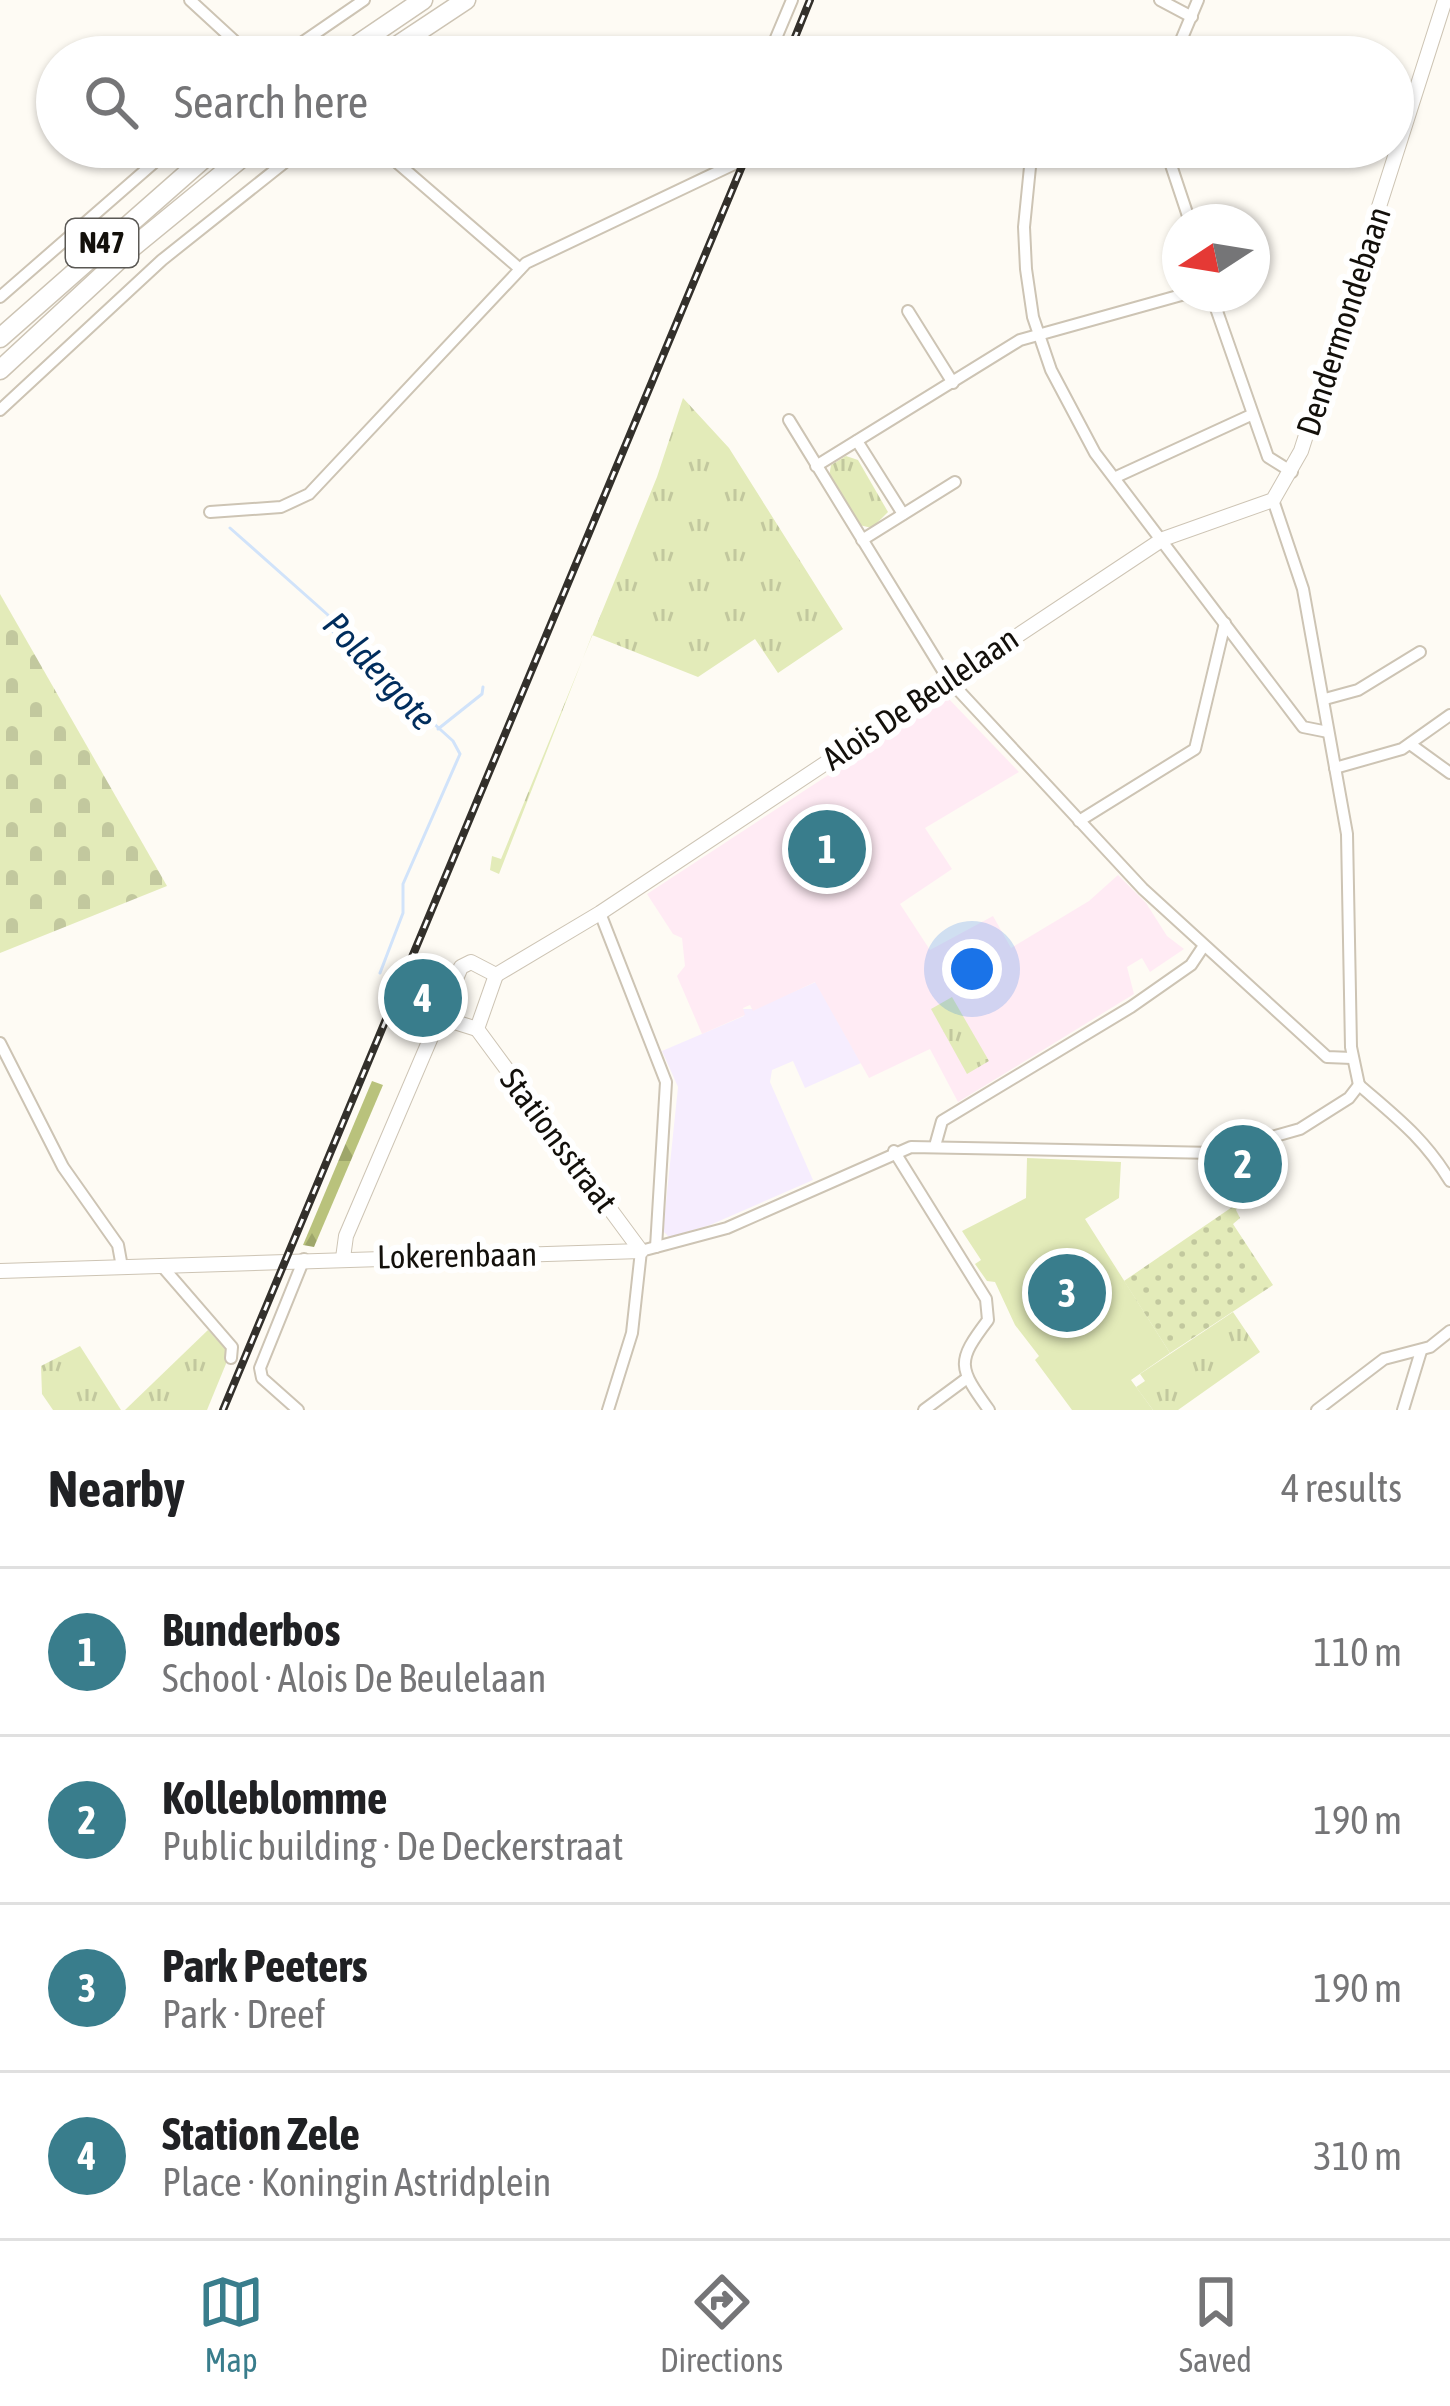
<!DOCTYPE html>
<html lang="en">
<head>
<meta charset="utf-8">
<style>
  body { margin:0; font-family:"Asap Condensed",sans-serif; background:#f6f6f6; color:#202124 }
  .compass { position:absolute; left:1162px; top:204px; width:108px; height:108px; border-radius:50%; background:#fff; box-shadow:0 3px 9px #0004; rotate:258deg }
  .you { position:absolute; left:972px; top:969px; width:42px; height:42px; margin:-30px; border:9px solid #fff; border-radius:50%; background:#1a73e8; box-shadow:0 0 0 18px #1a73e833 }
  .badge { display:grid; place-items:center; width:78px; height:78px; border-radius:50%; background:#397d8c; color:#fff; font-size:39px; font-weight:700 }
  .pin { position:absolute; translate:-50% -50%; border:6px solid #fff; box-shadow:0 3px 12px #0006 }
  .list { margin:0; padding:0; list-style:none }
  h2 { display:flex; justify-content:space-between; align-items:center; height:156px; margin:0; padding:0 48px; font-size:51px }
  h2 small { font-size:39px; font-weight:400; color:#757577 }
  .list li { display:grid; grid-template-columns:78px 1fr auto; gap:36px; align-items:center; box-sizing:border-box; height:168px; padding:0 48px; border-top:3px solid #e0e0e0 }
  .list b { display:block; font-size:45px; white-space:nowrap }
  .list p { margin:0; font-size:39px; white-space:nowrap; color:#757577 }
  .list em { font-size:39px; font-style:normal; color:#757577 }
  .icon { flex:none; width:66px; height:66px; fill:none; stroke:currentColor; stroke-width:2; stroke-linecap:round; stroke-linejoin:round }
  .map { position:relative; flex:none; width:1450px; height:1410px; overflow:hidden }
  .search { position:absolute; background:#fff; box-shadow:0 3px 9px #0004; left:36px; right:36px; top:36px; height:132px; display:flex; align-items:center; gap:30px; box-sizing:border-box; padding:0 42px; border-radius:66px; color:#757577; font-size:45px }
  .sheet { height:828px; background:#fff }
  nav { display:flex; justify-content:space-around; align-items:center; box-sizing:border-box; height:168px; border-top:3px solid #e0e0e0; background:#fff; font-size:33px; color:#757577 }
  nav a { display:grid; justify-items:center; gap:6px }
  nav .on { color:#397d8c }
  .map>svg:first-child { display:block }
  .commercial { fill:#f6edfe }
  .education { fill:#ffebf4 }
  .grass { fill:url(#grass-tufts) }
  .forest { fill:url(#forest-firs) }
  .cemetery { fill:url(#cemetery-stones) }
  .park { fill:#e3ebb9 }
  .garden { fill:url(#garden-dots) }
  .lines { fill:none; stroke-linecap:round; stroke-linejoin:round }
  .stream { stroke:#d1e3fa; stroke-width:3 }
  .street-casing { stroke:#cdc4b4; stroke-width:14 }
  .secondary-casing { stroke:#cdc4b4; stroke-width:16 }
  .highway-casing { stroke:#cdc4b4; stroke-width:21 }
  .street { stroke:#fff; stroke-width:10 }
  .secondary { stroke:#fff; stroke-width:14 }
  .highway { stroke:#fff; stroke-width:18 }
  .rail-casing { stroke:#33302b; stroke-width:8 }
  .rail { stroke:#fff; stroke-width:3; stroke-dasharray:9; stroke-linecap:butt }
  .labels { text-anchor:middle; stroke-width:12; stroke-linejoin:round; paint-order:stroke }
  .shield { fill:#fff; stroke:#5a5854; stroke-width:3 }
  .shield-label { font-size:30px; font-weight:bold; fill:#13100b }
  .street-label { font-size:33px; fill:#13100b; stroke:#fff }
  .water-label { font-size:36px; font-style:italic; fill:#002d5d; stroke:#fff }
</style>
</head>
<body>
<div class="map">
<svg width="1450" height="1410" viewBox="0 0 1450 1410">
  <defs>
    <pattern id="grass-tufts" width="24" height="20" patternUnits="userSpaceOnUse" patternTransform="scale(3)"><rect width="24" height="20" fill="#e3ebb9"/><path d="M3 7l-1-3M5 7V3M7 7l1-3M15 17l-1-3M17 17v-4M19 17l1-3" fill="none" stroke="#c2c89e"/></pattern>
    <pattern id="forest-firs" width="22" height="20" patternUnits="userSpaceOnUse" patternTransform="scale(3)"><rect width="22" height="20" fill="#b9c27c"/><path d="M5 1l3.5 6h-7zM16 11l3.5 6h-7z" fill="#9ea66a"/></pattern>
    <pattern id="cemetery-stones" width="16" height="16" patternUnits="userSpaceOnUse" patternTransform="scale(3)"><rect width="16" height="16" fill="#e3ebb9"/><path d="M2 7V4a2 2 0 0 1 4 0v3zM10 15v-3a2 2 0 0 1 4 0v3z" fill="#c2c89e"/></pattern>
    <pattern id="garden-dots" width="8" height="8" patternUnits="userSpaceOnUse" patternTransform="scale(3)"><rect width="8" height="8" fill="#e3ebb9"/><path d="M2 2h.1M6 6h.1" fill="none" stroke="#c2c89e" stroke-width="1.8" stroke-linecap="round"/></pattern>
  </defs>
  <rect width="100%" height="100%" fill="#fefbf4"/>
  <path class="commercial" d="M816,982L861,1063L805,1088L793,1061L772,1070L770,1082L813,1180L710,1225L669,1237L663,1231L678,1087L662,1051L744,1016L742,1009H753Z"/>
  <path class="education" d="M947,697L1019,772L925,828L952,869L900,904L930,950L993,916L1011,948L1089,901L1118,875L1146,903L1167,936L1184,949L1150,972L1142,958L1127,967L1134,994L958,1102L930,1049L869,1078L815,982L753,1011L750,1005L743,1008L745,1015L702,1034L677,976L685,966L682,938L673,934L647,894Z"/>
  <g class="grass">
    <path d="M683,398L729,448L843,629L778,673L755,639L698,677L592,635L499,874L490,870L492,856L501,859L657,477Z"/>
    <path d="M846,456L858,460L888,512L872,528L859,525L829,477L831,465Z"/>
    <path d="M952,997L989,1061L967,1074L931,1009Z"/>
    <path d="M1233,1312L1260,1352L1178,1410H1153L1136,1387L1145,1381L1140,1374Z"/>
    <path d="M208,1330L230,1354L207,1410H125Z"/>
    <path d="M80,1346L121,1410H53L42,1394L41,1366Z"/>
  </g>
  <path class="forest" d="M372,1081L383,1085L314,1247L303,1245Z"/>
  <path class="cemetery" d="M0,594L167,886L0,953Z"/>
  <path class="park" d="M1027,1158L1121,1162L1119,1198L1085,1219L1170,1353L1131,1380L1153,1410H1072L1035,1360L1039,1356L1015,1325L995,1282L987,1281L975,1264L981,1260L962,1231L1026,1198Z"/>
  <path class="garden" d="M1241,1201L1236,1210L1240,1218L1233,1224L1273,1285L1170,1353L1124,1281Z"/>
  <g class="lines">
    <g class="stream">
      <path d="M230,528L328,615L333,632L453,741L460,754L403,884V913L380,973"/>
      <path d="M438,729L482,694L483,687"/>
    </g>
    <defs>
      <g id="street">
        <path d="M190,0L252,57"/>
        <path d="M1160,0L1192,17"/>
        <path d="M281,57L364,0"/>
        <path d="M768,57L792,0"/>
        <path d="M1174,57L1198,0"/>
        <path d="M379,147L520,269"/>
        <path d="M1032,147L1024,227L1026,269L1033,317L1051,370L1095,453L1303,727L1328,732"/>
        <path d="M1165,147L1190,222"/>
        <path d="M726,167L730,147"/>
        <path d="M1211,294L1268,457L1292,472"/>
        <path d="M0,297L172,147"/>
        <path d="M908,311L953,383"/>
        <path d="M0,410L162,260L304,147"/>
        <path d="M789,420L948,679L1143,889L1327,1057L1352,1058"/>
        <path d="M857,441L903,514"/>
        <path d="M816,466L1020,340L1185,294"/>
        <path d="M1116,477L1251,415"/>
        <path d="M1273,500L1303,589L1347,834L1351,1047L1359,1085"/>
        <path d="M210,512L281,507L309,494L526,263L770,147"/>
        <path d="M862,540L955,482"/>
        <path d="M1325,699L1358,690L1420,652"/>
        <path d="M1410,744L1450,773"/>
        <path d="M1335,768L1402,749L1450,715"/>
        <path d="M1079,821L1195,749L1225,623"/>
        <path d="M600,913L666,1082L656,1247"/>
        <path d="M0,1043L63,1167L118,1245L122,1267"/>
        <path d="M1359,1085C1396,1117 1424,1138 1450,1181"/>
        <path d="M935,1146L942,1121L1131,1007L1191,965L1203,947"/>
        <path d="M894,1151L986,1299L988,1320C956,1362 958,1367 989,1410"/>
        <path d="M161,1265L232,1347L231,1358"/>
        <path d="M298,1410L262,1378L260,1368L304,1259"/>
        <path d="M608,1410L632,1333L641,1251L727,1228L911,1147L1215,1153L1300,1129L1349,1098L1359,1085"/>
        <path d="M924,1410L966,1379"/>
        <path d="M1317,1410L1384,1359L1430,1347L1450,1331"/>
        <path d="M1403,1410L1421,1351"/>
      </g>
      <g id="secondary">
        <path d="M496,975L600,913L1163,539L1273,500L1301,451L1445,0"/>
        <path d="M442,1018L477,1029"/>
        <path d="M477,1029L641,1251"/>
        <path d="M477,1029L496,975"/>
        <path d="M343,1258L346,1236L461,967L471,962L496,975"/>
        <path d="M0,1271L641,1251"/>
      </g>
      <g id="highway">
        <path d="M339,57L423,0"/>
        <path d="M380,57L466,0"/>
        <path d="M0,338L217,147"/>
        <path d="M0,370L133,247L255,147"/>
      </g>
    </defs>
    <use href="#street" class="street-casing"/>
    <use href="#secondary" class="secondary-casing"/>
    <use href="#highway" class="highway-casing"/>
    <use href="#street" class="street"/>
    <use href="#secondary" class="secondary"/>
    <use href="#highway" class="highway"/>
    <defs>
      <g id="rail">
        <path d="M787,57L810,0"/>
        <path d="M223,1410L750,147"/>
      </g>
    </defs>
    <use href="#rail" class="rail-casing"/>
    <use href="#rail" class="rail"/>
  </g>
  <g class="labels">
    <rect class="shield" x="66" y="219" width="72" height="48" rx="9"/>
    <g class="shield-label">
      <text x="102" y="253">N47</text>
    </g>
    <g class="street-label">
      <text transform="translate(1343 321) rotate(-72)" y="12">Dendermondebaan</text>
      <text transform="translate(920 698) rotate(-34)" y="12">Alois De Beulelaan</text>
      <text transform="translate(559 1140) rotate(53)" y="12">Stationsstraat</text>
      <text transform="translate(457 1255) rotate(-1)" y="12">Lokerenbaan</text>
    </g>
    <g class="water-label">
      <text transform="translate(380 671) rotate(47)" y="13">Poldergote</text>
    </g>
  </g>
</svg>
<svg class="compass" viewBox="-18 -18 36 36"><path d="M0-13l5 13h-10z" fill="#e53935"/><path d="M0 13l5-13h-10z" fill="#757577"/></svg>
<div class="you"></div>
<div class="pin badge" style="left:827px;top:849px">1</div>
<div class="pin badge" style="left:1243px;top:1164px">2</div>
<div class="pin badge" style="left:1067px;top:1293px">3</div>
<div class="pin badge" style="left:423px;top:998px">4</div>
<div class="search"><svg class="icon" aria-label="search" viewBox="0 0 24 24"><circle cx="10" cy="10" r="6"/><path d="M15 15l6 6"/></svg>Search here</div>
</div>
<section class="sheet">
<h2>Nearby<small>4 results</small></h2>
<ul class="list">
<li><span class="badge">1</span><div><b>Bunderbos</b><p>School · Alois De Beulelaan</p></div><em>110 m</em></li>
<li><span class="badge">2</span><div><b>Kolleblomme</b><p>Public building · De Deckerstraat</p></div><em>190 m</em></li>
<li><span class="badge">3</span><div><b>Park Peeters</b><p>Park · Dreef</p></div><em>190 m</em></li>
<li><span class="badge">4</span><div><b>Station Zele</b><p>Place · Koningin Astridplein</p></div><em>310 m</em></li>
</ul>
</section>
<nav>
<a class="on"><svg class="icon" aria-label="map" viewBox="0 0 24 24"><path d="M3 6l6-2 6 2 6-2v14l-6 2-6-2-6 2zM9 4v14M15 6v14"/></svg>Map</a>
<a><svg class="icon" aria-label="directions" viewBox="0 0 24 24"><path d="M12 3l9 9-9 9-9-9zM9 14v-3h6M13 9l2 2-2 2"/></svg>Directions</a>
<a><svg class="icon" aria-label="saved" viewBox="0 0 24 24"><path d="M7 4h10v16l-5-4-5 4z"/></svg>Saved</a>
</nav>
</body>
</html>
